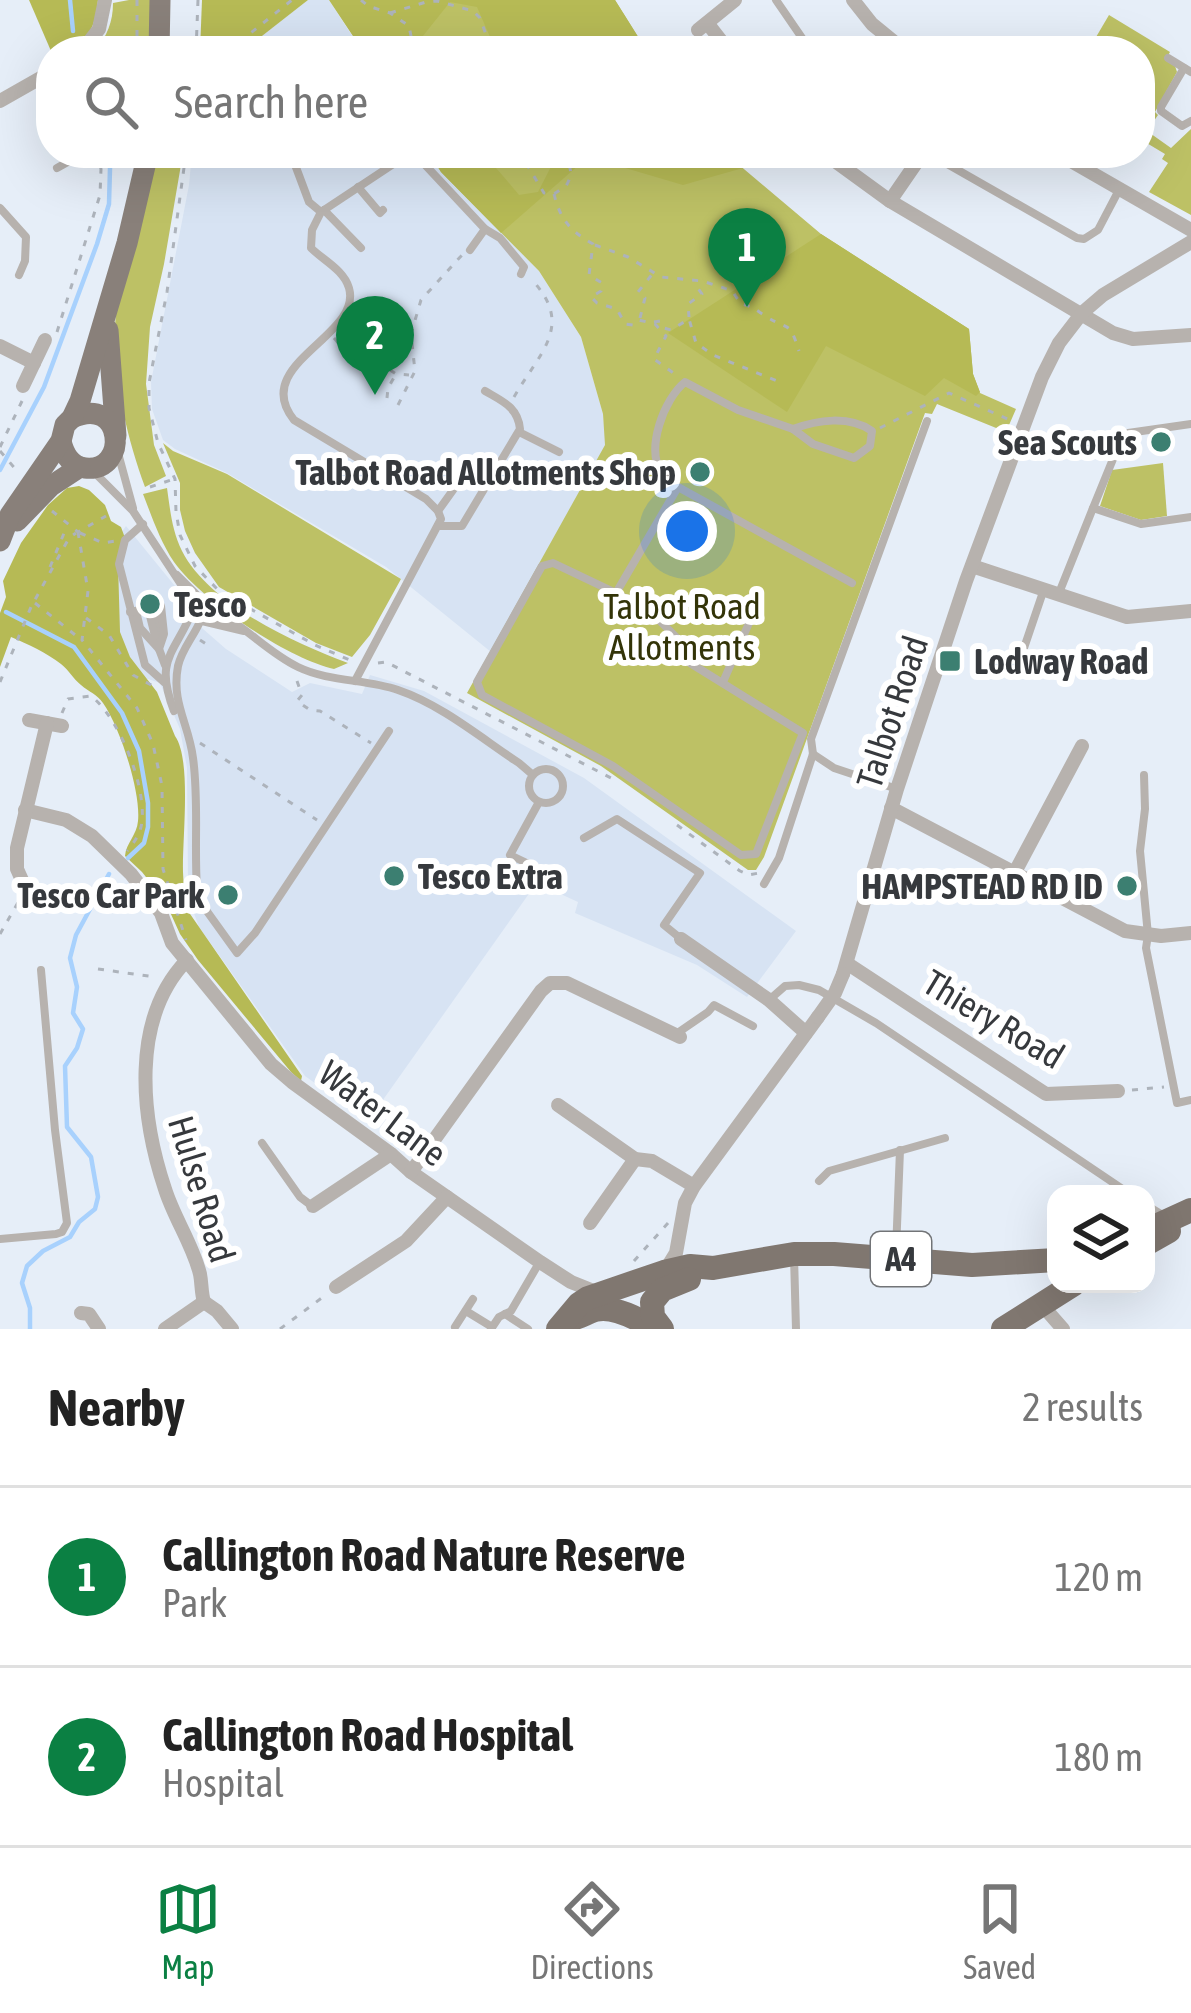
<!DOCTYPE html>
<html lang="en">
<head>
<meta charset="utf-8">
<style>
  body { margin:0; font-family:"Asap Condensed",sans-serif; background:#f6f6f6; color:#222 }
  .controls { position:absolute; right:36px; bottom:36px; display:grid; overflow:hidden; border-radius:24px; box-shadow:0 12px 48px #0002 }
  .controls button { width:108px; height:108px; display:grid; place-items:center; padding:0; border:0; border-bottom:3px solid #e0e0e0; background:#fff; color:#222; font:60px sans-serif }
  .you { position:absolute; left:687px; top:531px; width:42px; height:42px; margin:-30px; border:9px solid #fff; border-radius:50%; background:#1a73e8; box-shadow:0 0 0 18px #1a73e833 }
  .badge { display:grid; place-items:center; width:78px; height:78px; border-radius:50%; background:#0b8043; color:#fff; font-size:39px; font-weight:700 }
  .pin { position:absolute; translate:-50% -99px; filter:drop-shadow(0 3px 6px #0008) }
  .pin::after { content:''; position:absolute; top:63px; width:42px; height:36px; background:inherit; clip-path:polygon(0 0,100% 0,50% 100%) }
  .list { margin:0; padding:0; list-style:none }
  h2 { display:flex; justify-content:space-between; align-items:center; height:156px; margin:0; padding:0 48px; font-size:51px }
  h2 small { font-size:39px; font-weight:400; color:#767676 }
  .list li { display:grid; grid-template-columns:78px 1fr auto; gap:36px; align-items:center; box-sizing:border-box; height:180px; padding:0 48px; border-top:3px solid #e0e0e0 }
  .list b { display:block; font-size:45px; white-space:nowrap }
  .list p { margin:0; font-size:39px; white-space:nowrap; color:#767676 }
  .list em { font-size:39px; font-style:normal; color:#767676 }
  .icon { flex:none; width:66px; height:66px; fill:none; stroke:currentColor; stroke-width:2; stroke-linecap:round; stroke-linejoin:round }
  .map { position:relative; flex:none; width:1191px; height:1329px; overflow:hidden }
  .search { position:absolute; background:#fff; box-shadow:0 12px 48px #0002; left:36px; right:36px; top:36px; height:132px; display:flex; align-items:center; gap:30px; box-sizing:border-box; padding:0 42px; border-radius:48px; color:#767676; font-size:45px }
  .sheet { height:516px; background:#fff }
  nav { display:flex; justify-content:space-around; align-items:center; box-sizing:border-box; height:168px; border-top:3px solid #e0e0e0; background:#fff; font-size:33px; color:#767676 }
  nav a { display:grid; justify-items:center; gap:6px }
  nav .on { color:#0b8043 }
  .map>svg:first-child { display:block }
  .built { fill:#d7e3f3 }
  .green { fill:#bdc165 }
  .forest { fill:#b6ba55 }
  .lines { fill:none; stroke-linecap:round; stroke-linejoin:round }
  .stream { stroke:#a8d1fd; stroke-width:4.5 }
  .path { stroke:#adb3bb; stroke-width:3; stroke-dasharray:6 9; stroke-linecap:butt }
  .service { stroke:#b7b2ae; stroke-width:8 }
  .minor { stroke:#b7b2ae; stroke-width:14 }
  .primary { stroke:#89807a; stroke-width:21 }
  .trunk { stroke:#807770; stroke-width:24 }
  .minor-bridge { stroke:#b7b2ae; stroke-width:14 }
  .trunk-bridge { stroke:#807770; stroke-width:24 }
  .poi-dot { fill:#3c7f71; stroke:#fff; stroke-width:4.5 }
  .labels { text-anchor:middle; stroke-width:12; stroke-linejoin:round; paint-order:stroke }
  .shield { fill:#fff; stroke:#727477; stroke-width:3 }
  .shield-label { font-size:33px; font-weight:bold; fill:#36393d }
  .poi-label { font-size:36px; font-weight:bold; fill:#36393d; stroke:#fff; text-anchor:end }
  .park-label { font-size:36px; fill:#333408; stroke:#fff }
  .street-label { font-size:36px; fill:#36393d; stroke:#fff }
</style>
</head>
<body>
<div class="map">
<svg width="1191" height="1329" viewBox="0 0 1191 1329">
  <rect width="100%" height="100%" fill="#e6eef8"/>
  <g class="built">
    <path d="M308,0H329L362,51H243Z"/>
    <path d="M192,153H429L441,172L539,271L581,337L603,414L606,445L491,652L386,567L227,473L175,449L163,440L152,409L151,382L189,185Z"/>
    <path d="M126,526L188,602L187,615L226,649L292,692L310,683L362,694L370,675L424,691L584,778L796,931L747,997L697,965L575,913L578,902L541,885L533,888L368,1121L305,1076L199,927L192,908L188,881L187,768L180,729L160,683L145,678L133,667L113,620L111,547Z"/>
  </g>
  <g class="green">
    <path d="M129,0H153V51H95C107,36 113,22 113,3Z"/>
    <path d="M330,0H615L647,51H363Z"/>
    <path d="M1109,15L1170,52L1165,60L1175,66L1177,72L1155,112L1158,115L1147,131L1171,148L1191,129V215L1149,192L1168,163L1162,159L1165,154L1140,139V51L1089,49Z"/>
    <path d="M153,153H183L164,264L150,327L146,384L154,445L166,476L145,487C125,432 111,370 116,311Z"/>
    <path d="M429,153H725L821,234L969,329L973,374L980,393L1016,409L1006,432L937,404L932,414L925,413L764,857L756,870H748L601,766L467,693L605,445L603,414L581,337L539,271L441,172Z"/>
    <path d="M163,443L173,451L227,474L401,579L370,635L352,657L316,643L219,587L195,553L185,531L180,510V483Z"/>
    <path d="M1163,463L1167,516L1141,520L1100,506L1112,470Z"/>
    <path d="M167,488C170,509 172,531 182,551C209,604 294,643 348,663L334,669C288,659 202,601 174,562C160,541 152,517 143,494Z"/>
  </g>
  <g class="forest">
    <path d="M29,0H98C95,31 85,51 51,51Z"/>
    <path d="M202,0H308L243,51H200Z"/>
    <path d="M329,0H615L647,51H489L494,46L477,7L450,2L411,51H363Z"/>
    <path d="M429,153C489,153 481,150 519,195L538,192L558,153H725L743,168L683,185L588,157L501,233L441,172Z"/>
    <path d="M821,234L969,329L973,374L980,392L976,396L944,378L925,396L826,346L787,412L668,333Z"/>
    <path d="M79,486L89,490L105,505L111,521L121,527L125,538L118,564L120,632L130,657L157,692L175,736C192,760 182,839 183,872C183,885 186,898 188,911L302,1076L301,1081L291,1072L198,960L180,934L165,901L142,872L125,856C126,843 137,835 138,821C141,792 120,727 103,703C97,694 89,692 81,685C73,679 69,670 61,664C47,653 28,644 11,637L0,667V613L6,597L3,581L21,543L48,505L67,488Z"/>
  </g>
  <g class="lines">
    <g class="stream">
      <path d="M70,0L73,31"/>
      <path d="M0,470L44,387L97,244L109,204L110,168L106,153"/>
      <path d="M6,612L74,647L122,713L139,751L148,803V827L144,843L128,858"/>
      <path d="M30,1329V1308L22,1283L27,1266L43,1251L70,1237L79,1222L95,1209L98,1197L91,1157L67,1127L65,1066L77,1048L83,1029L73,1013L77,987L70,958L76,935L109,874"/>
    </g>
    <g class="path">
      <path d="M361,0L368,6L390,13L409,26L414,51"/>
      <path d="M390,13L426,2L437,1L473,11L480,18L492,51"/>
      <path d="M137,51V0"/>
      <path d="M196,51L198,0"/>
      <path d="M228,51L292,0"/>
      <path d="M186,153L167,292L149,383V408L158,443L175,479L176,512L180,535L195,566L220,592L315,645L352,661"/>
      <path d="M515,153L529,168L544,193L554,194L566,186C575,171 570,164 558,153"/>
      <path d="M554,194C560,219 570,231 593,244L589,275L602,283L601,291L591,297L597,303L617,309L625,324L633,325L639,320L655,324L666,336L654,359L679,377"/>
      <path d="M595,245L628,257L661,277L702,281L724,288L733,292L741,304C753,306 757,311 767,317C791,332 789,320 799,351"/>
      <path d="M689,317L688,304L702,294L695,284"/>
      <path d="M640,318L645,298L638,292L654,272"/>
      <path d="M654,322L660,321L664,328L671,330L689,319L696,343L713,355L777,381"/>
      <path d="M57,332L100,195L101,169L95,153"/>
      <path d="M334,338C352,358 363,378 392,368L400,345L396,331L374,318L354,313"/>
      <path d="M390,370L396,374L409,375"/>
      <path d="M514,397C539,353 575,326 532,280"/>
      <path d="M387,398L388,388L396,374"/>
      <path d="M398,405L415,371L411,334L421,300L462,255"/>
      <path d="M880,428L949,393L1012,421"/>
      <path d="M0,447L23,399"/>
      <path d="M0,451L18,472"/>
      <path d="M150,487L171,480"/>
      <path d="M52,511L78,532L106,516"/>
      <path d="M78,532L88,591L82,640L137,708L153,744L162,786L163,869L186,940"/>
      <path d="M80,533L103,543L116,541"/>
      <path d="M50,567L67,526"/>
      <path d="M35,603L79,638"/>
      <path d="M86,618L109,635L133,675L153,686"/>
      <path d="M200,640L209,646"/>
      <path d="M378,663L386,662L611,778"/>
      <path d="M297,681L302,695L297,701L310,710L320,711L371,743"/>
      <path d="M0,682L31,607L69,538L76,533"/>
      <path d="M62,713L68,699L91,696C120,718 149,792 141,827C139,836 133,844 127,851"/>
      <path d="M200,743L317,820"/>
      <path d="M677,825L740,871L749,875L759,873"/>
      <path d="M0,934L20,899"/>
      <path d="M98,969L155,977"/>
      <path d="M1132,1090L1164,1087"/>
      <path d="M634,1261L668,1223"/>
      <path d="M280,1329L327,1294"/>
    </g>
    <g class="service">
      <path d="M776,0L811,51"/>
      <path d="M1039,51L1043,43"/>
      <path d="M1168,58L1191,72"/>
      <path d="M1184,68L1161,107V111L1182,126L1191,121"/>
      <path d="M414,153L485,229L500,238L524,267L521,274"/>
      <path d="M928,153L1077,238L1084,239L1098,230L1120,188"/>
      <path d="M291,154L309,202L321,212"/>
      <path d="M57,168L73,159L76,153"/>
      <path d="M358,187L380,213L383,210"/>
      <path d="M0,208L26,237L25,261L19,275"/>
      <path d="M324,210L361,248"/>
      <path d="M470,250L485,229"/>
      <path d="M793,429C817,420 849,415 872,431L870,446L854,458L813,444L793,429L738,410L685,382C664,399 645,449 662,474C664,476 676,485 678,487L852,583"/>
      <path d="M519,432L559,452"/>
      <path d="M118,453L133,508"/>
      <path d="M91,469L133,511L190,598L193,610C174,655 154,659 174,711"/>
      <path d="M1093,508L1122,437L1128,433L1191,424"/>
      <path d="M438,511L476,458"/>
      <path d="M143,524L125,540L119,564L145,665L164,682"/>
      <path d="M438,526H462L520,429C518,407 502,401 485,391"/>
      <path d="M177,575L202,600L204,607C240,619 263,650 298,667C329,682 366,679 398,690C442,705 481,738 519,763L533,775"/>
      <path d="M616,593L653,614L679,640L690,663L803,733L756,854L741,855L613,766L482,695L477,682L542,566L553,563L616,593L678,487"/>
      <path d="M1059,593L1093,508L1141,524L1191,517"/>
      <path d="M154,607L158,642"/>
      <path d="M204,607C201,630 183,644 178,666C171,703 189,724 193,758C199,801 194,846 197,889L201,903L237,953L255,933L389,731"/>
      <path d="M148,608L155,636"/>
      <path d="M744,610L758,617"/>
      <path d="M136,611L140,628L159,649"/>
      <path d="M130,612L161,606L164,634L159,649L165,665L167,663"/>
      <path d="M202,621L244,631"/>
      <path d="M1024,648L1044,589"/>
      <path d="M355,681L441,519L438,511L426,499L294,420C249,364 363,336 349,288C344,270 323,260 311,248L312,230L321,212L410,153"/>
      <path d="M723,682L753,614"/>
      <path d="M813,754L834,768L897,789"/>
      <circle cx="546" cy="786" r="17"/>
      <path d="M1144,775L1145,809L1140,851L1148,935L1146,948L1177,1103L1191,1100"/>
      <path d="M539,802L510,855L562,880"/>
      <path d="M584,838L617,819L700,873L664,925L680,938"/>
      <path d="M764,884L779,858L813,754L811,739L927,421"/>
      <path d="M769,1000L785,986L799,985L819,990L876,1023L1130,1194"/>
      <path d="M676,1034L708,1012L714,1005L753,1026"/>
      <path d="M262,1143L300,1197L312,1206"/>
      <path d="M819,1181L829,1171L945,1138"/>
      <path d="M1146,1205L1164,1216"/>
      <path d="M0,1239L56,1234L62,1232L67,1223L55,1130L41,970"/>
      <path d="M896,1251L900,1150"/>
      <path d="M794,1256L796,1329"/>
      <path d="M466,1311L492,1327"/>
      <path d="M505,1314L528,1329"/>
      <path d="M455,1327L473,1299"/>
      <path d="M491,1329L499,1317L511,1311L539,1263"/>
    </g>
    <g class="minor">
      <path d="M853,0L872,24L905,51"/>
      <path d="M708,24L729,51"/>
      <path d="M698,30L735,0"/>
      <path d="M82,51L99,29L105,0"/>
      <path d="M0,101L51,72"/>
      <path d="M824,153L890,201L1113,333L1133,339L1191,335"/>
      <path d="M1057,153L1191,230"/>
      <path d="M890,201L923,153"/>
      <path d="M0,346L34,363"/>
      <path d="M23,386L45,340"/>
      <path d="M972,566L1127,617L1191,611"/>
      <path d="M29,720L62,726"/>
      <path d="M891,808L1125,931L1161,936L1191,933"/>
      <path d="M25,810L66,820L92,836L131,874L161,913L172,943L271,1064L292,1082L391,1154L411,1172L540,1262L571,1282L596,1292"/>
      <path d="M1015,872L1082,746"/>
      <path d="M26,889L17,869V848L47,723"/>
      <path d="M681,939L769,1000L806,1033"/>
      <path d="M187,960C130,1019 141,1117 165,1189C174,1218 193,1245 200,1274C202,1284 201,1292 204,1302"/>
      <path d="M848,964L1046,1094L1118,1091"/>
      <path d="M843,974L897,789L966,581L1042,377L1059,343L1082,313L1103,295L1191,242"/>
      <path d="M558,1105L635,1159L652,1161L694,1186"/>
      <path d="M411,1172L541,991L550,983H567L680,1037"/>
      <path d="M313,1206L391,1154"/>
      <path d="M590,1223L635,1159"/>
      <path d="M665,1271L676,1253L685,1203L694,1186L818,1017"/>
      <path d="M336,1287L406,1241L447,1197"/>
      <path d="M204,1302L217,1311L232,1329"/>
      <path d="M1042,1305L1063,1329"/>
      <path d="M81,1313L89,1314L99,1329"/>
      <path d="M165,1329L204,1302"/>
    </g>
    <g class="primary">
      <path d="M159,51L160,0"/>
      <path d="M108,330L116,436"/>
      <path d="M61,441C64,454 70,466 85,468C130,473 124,394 72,418"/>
      <path d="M17,521L51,486L80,467"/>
      <path d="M0,541L10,515L61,441L65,425L72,418L80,401L127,243L148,153"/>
    </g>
    <g class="trunk">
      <path d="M1146,1244L1169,1231"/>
      <path d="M575,1318C582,1316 588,1312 595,1310C614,1305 640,1320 655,1329"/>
      <path d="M558,1329L579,1304L588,1298L664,1272L690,1266L713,1268L794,1254H834L972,1265L1056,1260"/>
      <path d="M662,1329L653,1317L652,1302L662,1290L689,1279"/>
      <path d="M1003,1329L1074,1284"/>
    </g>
    <path class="minor-bridge" d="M818,1017L835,993L843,974"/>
    <path class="trunk-bridge" d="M1156,1226L1191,1210"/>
  </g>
  <g class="poi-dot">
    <circle cx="1161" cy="442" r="12"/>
    <circle cx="700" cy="472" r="12"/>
    <circle cx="150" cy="604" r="12"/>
    <rect x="938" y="649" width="24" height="24" rx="6"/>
    <circle cx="394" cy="876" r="12"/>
    <circle cx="1127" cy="886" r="12"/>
    <circle cx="228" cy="895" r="12"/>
  </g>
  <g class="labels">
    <rect class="shield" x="871" y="1232" width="60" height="54" rx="9"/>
    <g class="shield-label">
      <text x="901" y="1271">A4</text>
    </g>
    <g class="poi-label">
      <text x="1137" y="455">Sea Scouts</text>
      <text x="676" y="485">Talbot Road Allotments Shop</text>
      <text x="174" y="617" text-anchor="start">Tesco</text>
      <text x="974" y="674" text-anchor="start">Lodway Road</text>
      <text x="418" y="889" text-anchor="start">Tesco Extra</text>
      <text x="1103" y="899">HAMPSTEAD RD ID</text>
      <text x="204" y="908">Tesco Car Park</text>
    </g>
    <g class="park-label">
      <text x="682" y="619">Talbot Road<tspan x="682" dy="41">Allotments</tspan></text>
    </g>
    <g class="street-label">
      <text transform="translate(892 712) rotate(-72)" y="13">Talbot Road</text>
      <text transform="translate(994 1019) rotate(31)" y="13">Thiery Road</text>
      <text transform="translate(383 1113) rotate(37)" y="13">Water Lane</text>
      <text transform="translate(202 1189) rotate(73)" y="13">Hulse Road</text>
    </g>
  </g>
</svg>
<div class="controls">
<button><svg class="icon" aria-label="layers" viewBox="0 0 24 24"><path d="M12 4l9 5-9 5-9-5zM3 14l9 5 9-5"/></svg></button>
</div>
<div class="you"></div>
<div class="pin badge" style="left:747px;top:307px">1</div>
<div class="pin badge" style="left:375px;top:395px">2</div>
<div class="search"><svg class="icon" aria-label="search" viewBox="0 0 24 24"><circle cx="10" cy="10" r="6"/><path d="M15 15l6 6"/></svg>Search here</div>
</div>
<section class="sheet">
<h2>Nearby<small>2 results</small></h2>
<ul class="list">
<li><span class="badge">1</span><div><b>Callington Road Nature Reserve</b><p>Park</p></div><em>120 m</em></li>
<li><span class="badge">2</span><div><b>Callington Road Hospital</b><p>Hospital</p></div><em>180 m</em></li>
</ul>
</section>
<nav>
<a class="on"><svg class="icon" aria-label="map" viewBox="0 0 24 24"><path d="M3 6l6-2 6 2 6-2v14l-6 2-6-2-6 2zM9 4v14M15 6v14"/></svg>Map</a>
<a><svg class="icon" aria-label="directions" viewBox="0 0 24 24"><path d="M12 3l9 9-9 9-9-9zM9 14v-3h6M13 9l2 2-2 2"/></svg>Directions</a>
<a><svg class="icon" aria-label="saved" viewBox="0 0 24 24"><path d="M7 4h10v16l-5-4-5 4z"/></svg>Saved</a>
</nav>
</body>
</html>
